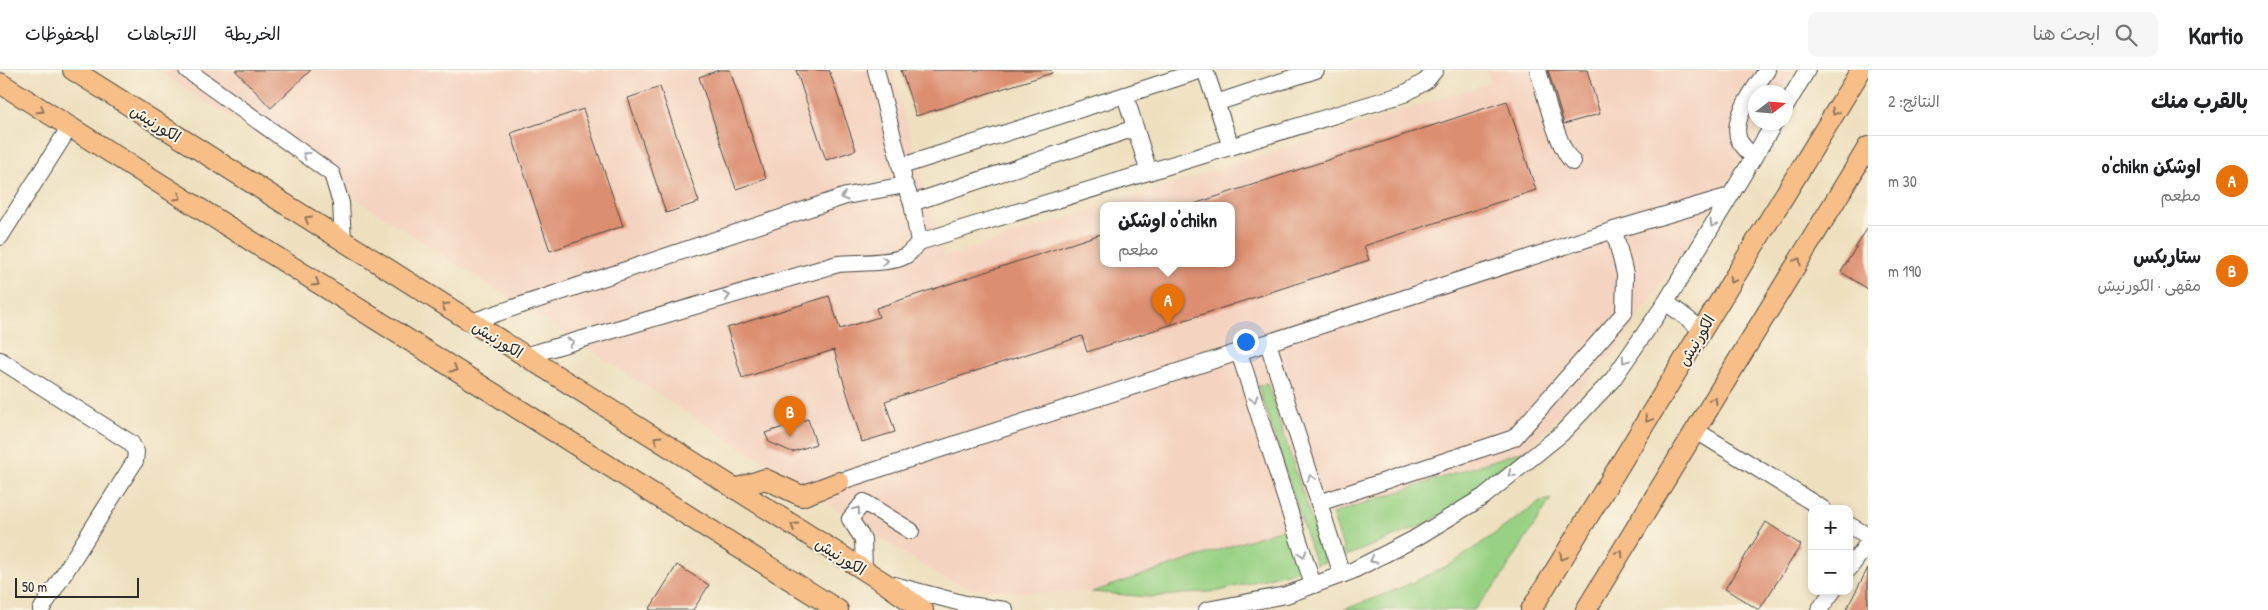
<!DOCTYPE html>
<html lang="ar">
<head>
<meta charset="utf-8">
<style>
  body { margin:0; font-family:"Patrick Hand","Playpen Sans Arabic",sans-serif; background:#f6f6f6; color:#202124; direction:rtl }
  .controls { position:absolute; right:15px; bottom:15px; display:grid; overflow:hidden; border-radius:10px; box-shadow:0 2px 8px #0003 }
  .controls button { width:45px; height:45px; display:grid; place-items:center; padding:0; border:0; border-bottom:1px solid #e0e0e0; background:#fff; color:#202124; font:25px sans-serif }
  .compass { position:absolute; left:1748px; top:15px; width:45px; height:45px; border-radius:50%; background:#fff; box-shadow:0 2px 8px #0003; rotate:74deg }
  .scale { position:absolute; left:15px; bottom:12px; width:124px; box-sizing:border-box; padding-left:5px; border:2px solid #2b2b2b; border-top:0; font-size:14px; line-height:18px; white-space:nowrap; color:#2b2b2b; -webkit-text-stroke:4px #fcf5e5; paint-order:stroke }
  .you { position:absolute; left:1245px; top:271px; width:18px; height:18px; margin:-12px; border:4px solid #fff; border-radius:50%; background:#1a73e8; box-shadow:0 0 0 8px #1a73e833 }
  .badge { display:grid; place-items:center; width:32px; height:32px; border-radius:50%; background:#b45309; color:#fff; font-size:16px; font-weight:700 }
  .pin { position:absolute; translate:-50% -41px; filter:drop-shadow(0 1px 2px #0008) }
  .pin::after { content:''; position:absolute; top:26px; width:18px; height:15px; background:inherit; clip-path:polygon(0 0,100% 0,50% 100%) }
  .popup { position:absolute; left:1100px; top:132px; width:135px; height:65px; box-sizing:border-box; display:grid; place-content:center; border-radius:10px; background:#fff; filter:drop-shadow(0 1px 4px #0005); font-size:16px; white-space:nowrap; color:#757577 }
  .popup b { font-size:19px; color:#202124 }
  .popup::after { content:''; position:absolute; left:50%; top:100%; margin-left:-10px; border:10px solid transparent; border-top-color:#fff }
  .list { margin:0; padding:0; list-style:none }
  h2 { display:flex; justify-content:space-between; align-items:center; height:65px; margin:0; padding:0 20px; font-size:21px }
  h2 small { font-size:16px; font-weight:400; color:#757577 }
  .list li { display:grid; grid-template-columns:32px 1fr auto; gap:15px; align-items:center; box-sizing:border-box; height:90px; padding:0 20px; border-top:1px solid #e0e0e0 }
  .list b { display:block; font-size:19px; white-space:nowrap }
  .list p { margin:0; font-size:16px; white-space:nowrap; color:#757577 }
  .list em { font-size:16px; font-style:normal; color:#757577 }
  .icon { flex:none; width:28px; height:28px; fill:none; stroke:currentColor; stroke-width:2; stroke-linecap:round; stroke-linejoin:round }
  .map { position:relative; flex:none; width:1868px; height:540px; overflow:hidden; direction:ltr }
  header { display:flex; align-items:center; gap:30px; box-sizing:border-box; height:70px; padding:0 25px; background:#fff; border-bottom:1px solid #e0e0e0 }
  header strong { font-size:24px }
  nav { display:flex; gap:28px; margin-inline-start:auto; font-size:18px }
  .search { width:350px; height:45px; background:#f6f6f6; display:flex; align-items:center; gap:12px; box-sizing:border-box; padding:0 18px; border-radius:10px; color:#757577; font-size:19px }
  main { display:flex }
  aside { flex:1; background:#fff }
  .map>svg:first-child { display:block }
  .built { fill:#f4d3c0; fill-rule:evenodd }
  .green { fill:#98d184; stroke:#627e58 }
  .building { fill:#dc8e71 }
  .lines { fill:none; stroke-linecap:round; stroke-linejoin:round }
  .minor-casing { stroke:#484641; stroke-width:18 }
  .major-casing { stroke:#484641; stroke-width:22 }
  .minor { stroke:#fff; stroke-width:16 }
  .major { stroke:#f7be88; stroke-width:20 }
  .oneway { stroke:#91745a }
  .oneway2 { stroke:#a0a0a0 }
  .labels { text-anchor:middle; stroke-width:4; stroke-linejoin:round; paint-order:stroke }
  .street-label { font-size:16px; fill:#2b2b2b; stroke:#fcf5e5 }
</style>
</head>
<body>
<header>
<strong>Kartio</strong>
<div class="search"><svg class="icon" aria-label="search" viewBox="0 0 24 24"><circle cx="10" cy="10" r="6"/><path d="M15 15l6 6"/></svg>ابحث هنا</div>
<nav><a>الخريطة</a><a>الاتجاهات</a><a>المحفوظات</a></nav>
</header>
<main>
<aside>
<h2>بالقرب منك<small>النتائج: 2</small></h2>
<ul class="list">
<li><span class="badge" style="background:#e8710a">A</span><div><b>اوشكن o'chikn</b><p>مطعم</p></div><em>30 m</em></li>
<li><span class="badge" style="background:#e8710a">B</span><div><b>ستاربكس</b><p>مقهى · الكورنيش</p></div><em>190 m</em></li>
</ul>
</aside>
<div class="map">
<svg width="1868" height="540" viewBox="0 0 1868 540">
  <rect width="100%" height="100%" fill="#fcf5e5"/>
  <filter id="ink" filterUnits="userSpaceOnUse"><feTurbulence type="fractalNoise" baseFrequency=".02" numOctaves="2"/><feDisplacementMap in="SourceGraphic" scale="10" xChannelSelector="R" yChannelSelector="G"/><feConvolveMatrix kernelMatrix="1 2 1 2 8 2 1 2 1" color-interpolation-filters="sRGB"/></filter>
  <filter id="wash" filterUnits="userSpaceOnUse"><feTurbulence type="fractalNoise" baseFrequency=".0096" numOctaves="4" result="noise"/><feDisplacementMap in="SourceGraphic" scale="20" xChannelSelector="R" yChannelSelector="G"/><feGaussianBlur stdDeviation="1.12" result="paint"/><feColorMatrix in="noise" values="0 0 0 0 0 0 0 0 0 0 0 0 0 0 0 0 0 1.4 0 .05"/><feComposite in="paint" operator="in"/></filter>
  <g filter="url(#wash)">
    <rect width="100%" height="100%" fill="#eee0bf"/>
    <path class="built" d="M157,0H892L944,187L1490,13L1487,0H1793L1780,22H1756V52L1762,53L1694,165L1616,280L1528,379L1092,522L1035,523L974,519L943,508ZM1104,136H1232V194H1104Z"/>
    <g class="green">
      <path d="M1267,313L1325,492L1316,495L1258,316Z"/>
      <path d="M1528,379L1485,417L1426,454L1346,486L1332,444Z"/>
      <path d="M1551,429L1499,511L1474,540H1343L1403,517L1453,493L1540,432Z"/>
      <path d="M1288,457L1302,499L1219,521L1149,527L1092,522Z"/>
    </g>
    <g id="blocks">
      <g class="building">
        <path d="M235,0H311L271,38Z"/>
        <path d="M719,0H730L766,109L736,119L699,7Z"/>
        <path d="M796,0H829L856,80L826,90Z"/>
        <path d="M901,0H1051L1052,3L916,46Z"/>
        <path d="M1548,0H1587L1600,44L1564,54Z"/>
        <path d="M660,17L699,132L666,143L628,28Z"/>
        <path d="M1507,31L1536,120L1364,176L1369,190L1087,282L1082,266L885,331L895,362L862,372L834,280L742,308L727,258L829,226L840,259L879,247L876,238L1104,163V194H1232V136H1194V134Z"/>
        <path d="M583,39L623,156L550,181L511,63Z"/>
        <path d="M1868,157V219L1841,202Z"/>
        <path d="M808,349L816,374L792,382L769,372L765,363Z"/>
        <path d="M1766,452L1801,475L1759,540L1725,519Z"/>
        <path d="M677,495L709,515L693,540H649Z"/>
        <path d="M1868,498V540H1846Z"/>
      </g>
    </g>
  </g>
  <g filter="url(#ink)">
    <use href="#blocks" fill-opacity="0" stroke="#484641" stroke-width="1"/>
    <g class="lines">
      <defs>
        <g id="minor">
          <path d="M187,0L332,104L341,133L343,171"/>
          <path d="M876,0L903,106"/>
          <path d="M1205,0L1231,77"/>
          <path d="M1538,0C1544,21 1558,80 1573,92"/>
          <path d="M1216,33L1316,0"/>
          <path d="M1786,36L1807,0"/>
          <path d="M1753,88C1749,82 1742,76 1739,70C1730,49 1756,17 1767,0"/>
          <path d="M902,96L1125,25"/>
          <path d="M1149,102L1125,25L1202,0"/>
          <path d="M912,133L1135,58"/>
          <path d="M1614,160L1730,126"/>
          <path d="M0,167L69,58"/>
          <path d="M919,172L1404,24L1426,11L1435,0"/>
          <path d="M1666,232L1702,260"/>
          <path d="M471,252L846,126L905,115L912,133L919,172C915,177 910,183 905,186C892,194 855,192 838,194L525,286"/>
          <path d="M1268,273L1342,505"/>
          <path d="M1239,282L1313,515"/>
          <path d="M0,290L131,373L136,382L135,391L41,540"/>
          <path d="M1695,360L1823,439"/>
          <path d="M839,412L1614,160L1625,204L1624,243L1514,368L1319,433"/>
          <path d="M1849,455L1868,466"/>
          <path d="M1849,499L1868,473"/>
          <path d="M864,500L863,469L850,449L864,432L911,461"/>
          <path d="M890,514L969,535L1005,540"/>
          <path d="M1207,540L1286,525L1352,501L1414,469L1483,427L1561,364L1613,309L1666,232L1775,52"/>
          <path d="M1819,540L1833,521"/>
        </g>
        <g id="major">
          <path d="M73,0L883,512L923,540"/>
          <path d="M0,13L838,540"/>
          <path d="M735,419L765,409L802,426L839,412"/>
          <path d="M1531,540L1861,0"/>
          <path d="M1586,540L1868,77"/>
        </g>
      </defs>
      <use href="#minor" class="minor-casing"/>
      <use href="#major" class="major-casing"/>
      <use href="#minor" class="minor"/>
      <use href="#major" class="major"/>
    </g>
    <defs><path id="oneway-chevron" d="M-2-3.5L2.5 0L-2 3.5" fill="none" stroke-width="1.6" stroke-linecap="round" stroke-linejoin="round" transform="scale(1.25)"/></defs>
    <g class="oneway">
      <use href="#oneway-chevron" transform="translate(41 40) rotate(33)"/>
      <use href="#oneway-chevron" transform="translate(1835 42) rotate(121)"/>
      <use href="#oneway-chevron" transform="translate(178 127) rotate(32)"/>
      <use href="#oneway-chevron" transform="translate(308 149) rotate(-148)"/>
      <use href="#oneway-chevron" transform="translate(1798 191) rotate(-59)"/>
      <use href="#oneway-chevron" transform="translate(1732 210) rotate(121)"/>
      <use href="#oneway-chevron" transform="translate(316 213) rotate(32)"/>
      <use href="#oneway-chevron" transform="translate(445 236) rotate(-148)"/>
      <use href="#oneway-chevron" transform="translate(454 299) rotate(32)"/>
      <use href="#oneway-chevron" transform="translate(1714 330) rotate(-59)"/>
      <use href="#oneway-chevron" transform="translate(1648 349) rotate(121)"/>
      <use href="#oneway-chevron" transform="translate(657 369) rotate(-148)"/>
      <use href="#oneway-chevron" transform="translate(794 456) rotate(-148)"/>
      <use href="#oneway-chevron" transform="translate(1620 483) rotate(-59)"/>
      <use href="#oneway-chevron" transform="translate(1563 487) rotate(121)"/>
    </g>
    <g class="oneway2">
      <use href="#oneway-chevron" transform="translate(306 85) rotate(-144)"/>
      <use href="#oneway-chevron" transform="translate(844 127) rotate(164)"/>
      <use href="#oneway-chevron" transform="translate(1713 154) rotate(121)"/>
      <use href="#oneway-chevron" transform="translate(885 191) rotate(-8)"/>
      <use href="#oneway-chevron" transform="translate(727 226) rotate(-16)"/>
      <use href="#oneway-chevron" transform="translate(571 272) rotate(-16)"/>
      <use href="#oneway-chevron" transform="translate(1625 290) rotate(124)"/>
      <use href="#oneway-chevron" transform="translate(1254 329) rotate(72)"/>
      <use href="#oneway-chevron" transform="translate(1511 404) rotate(141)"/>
      <use href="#oneway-chevron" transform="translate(1311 408) rotate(-108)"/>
      <use href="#oneway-chevron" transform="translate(857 440) rotate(-51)"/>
      <use href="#oneway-chevron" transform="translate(1303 484) rotate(72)"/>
      <use href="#oneway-chevron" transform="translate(1373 490) rotate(152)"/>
    </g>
  </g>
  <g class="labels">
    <g class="street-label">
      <text transform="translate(156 53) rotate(32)" y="6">الكورنيش</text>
      <text transform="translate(498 269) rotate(32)" y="6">الكورنيش</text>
      <text transform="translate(1696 270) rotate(-59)" y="6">الكورنيش</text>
      <text transform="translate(841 486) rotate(32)" y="6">الكورنيش</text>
    </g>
  </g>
</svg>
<div class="controls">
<button>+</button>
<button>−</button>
</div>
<svg class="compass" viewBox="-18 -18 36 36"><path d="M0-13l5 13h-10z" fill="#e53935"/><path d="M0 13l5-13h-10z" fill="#757577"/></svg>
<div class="scale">50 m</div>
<div class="you"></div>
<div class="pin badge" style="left:1168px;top:255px;background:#e8710a">A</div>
<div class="popup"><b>اوشكن o'chikn</b>مطعم</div>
<div class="pin badge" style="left:790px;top:367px;background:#e8710a">B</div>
</div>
</main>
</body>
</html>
